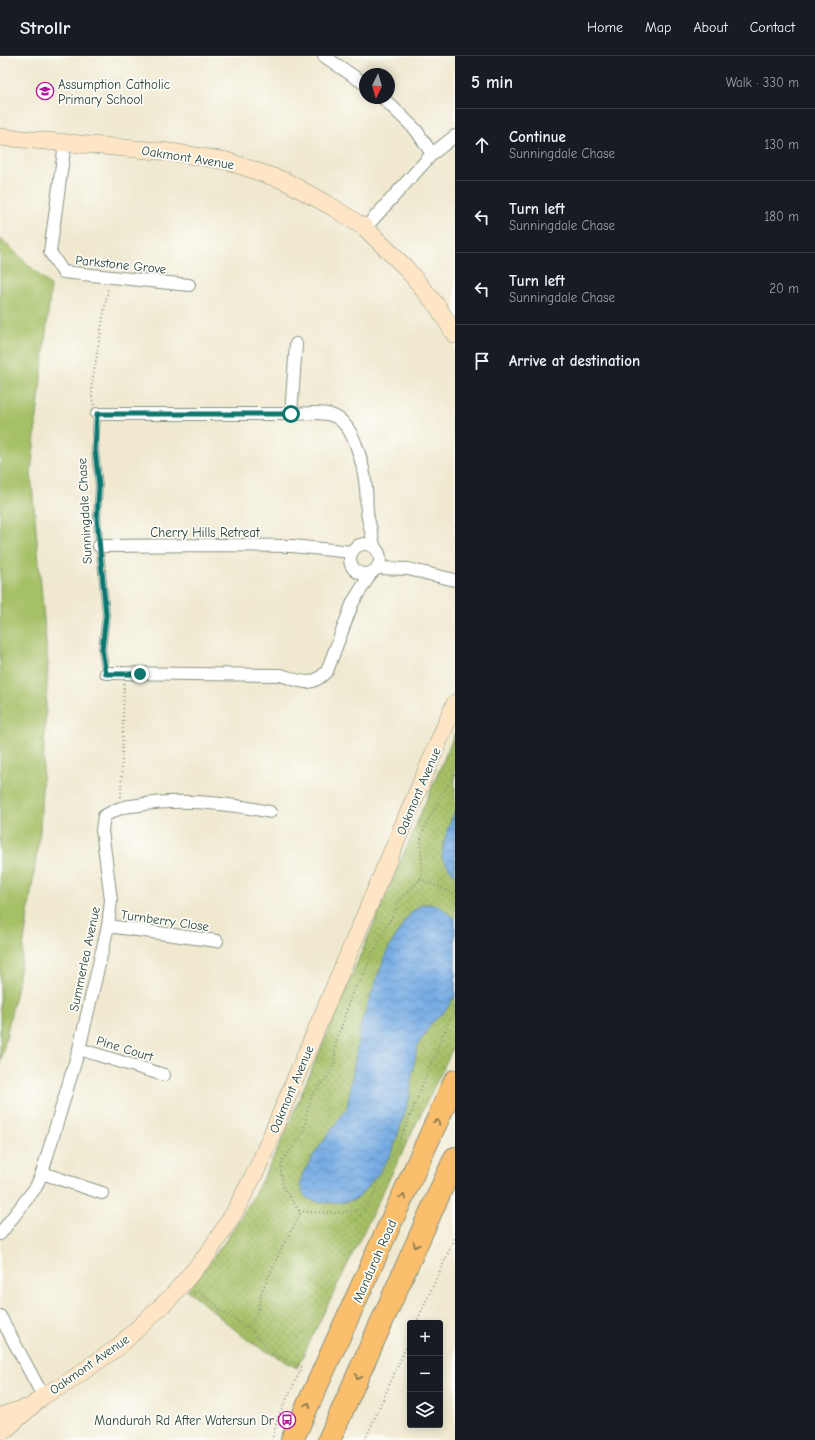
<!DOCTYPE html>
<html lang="en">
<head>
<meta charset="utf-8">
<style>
  body { margin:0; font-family:"Comic Neue",sans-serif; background:#20242c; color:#f1f3f6 }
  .controls { position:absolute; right:12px; bottom:12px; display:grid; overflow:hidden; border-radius:4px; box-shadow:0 2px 10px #0003 }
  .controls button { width:36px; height:36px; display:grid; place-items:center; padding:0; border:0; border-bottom:1px solid #363941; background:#171b24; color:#f1f3f6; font:20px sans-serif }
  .compass { position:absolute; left:359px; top:12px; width:36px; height:36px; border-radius:50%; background:#171b24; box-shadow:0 2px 10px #0003; rotate:185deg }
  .stop { position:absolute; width:12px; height:12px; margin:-9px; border:3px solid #0f766e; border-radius:50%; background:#fff }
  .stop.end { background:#0f766e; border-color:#fff; box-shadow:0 1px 4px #0008 }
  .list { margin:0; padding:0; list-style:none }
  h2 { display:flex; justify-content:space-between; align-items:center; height:52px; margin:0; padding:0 16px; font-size:17px }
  h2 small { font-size:13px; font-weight:400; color:#9ea1a6 }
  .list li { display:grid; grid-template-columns:26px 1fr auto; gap:12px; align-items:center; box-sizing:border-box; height:72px; padding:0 16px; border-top:1px solid #363941 }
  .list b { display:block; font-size:15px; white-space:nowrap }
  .list p { margin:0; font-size:13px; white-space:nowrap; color:#9ea1a6 }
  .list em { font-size:13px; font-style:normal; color:#9ea1a6 }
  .icon { flex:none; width:22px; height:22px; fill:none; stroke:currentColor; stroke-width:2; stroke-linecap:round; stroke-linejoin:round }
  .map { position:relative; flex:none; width:455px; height:1384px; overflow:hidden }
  header { display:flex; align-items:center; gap:24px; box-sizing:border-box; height:56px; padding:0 20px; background:#171b24; border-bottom:1px solid #363941 }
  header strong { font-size:19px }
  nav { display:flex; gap:22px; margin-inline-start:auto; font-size:14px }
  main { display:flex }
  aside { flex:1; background:#171b24 }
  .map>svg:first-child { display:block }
  .grass { fill:#a6c066; stroke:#627e4d }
  .park { fill:url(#park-dots); stroke:#627e4d }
  .water { fill:url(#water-waves); stroke:#4a748c }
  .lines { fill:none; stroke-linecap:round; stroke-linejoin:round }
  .lane-casing { stroke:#889382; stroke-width:8 }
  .street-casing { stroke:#889382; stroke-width:14 }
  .secondary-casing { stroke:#889382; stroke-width:18 }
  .highway-casing { stroke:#889382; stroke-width:24 }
  .path { stroke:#889382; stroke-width:2; stroke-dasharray:1 3; stroke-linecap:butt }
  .lane { stroke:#fff; stroke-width:6 }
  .street { stroke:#fff; stroke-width:12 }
  .secondary { stroke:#fde5c5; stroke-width:17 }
  .highway { stroke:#fabe6d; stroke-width:22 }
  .oneway { stroke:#82774e }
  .route { stroke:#0f766e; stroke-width:5 }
  .labels { text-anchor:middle; stroke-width:3.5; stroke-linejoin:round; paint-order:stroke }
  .poi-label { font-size:13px; fill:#1f3d34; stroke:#fdfcf7; text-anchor:start }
  .street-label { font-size:13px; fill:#1f3d34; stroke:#fdfcf7 }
</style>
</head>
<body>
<header>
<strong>Strollr</strong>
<nav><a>Home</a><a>Map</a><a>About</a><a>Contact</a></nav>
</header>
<main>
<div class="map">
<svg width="455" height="1384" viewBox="0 0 455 1384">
  <defs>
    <pattern id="park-dots" width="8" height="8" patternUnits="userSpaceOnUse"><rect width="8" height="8" fill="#a6c066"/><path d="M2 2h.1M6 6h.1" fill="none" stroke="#879d55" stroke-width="1.8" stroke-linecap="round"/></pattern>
    <pattern id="water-waves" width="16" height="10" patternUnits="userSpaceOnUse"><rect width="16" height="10" fill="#76abe3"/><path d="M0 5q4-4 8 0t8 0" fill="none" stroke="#608cb9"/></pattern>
  </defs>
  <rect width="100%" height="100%" fill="#fdfcf7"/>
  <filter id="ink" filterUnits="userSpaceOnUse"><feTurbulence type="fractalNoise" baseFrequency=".025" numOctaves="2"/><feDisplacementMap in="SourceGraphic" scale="8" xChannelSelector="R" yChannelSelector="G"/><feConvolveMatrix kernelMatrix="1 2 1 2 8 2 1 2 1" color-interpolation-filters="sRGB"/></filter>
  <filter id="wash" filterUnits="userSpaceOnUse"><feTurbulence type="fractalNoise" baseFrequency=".012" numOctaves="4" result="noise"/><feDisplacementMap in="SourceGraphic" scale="16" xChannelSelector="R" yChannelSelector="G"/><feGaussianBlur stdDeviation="0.9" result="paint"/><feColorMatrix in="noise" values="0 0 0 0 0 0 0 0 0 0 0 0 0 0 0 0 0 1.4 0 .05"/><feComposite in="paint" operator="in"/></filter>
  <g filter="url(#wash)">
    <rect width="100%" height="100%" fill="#f0e9d0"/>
    <path class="grass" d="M0,182L51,230L31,417L48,609L40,775L19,921L0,1009Z"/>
    <path class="park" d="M455,677V988L297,1312L250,1286L187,1234C203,1214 220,1194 234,1172C252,1145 266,1117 280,1088Z"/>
    <g class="water">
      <path d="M455,755V818L453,817L442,802C443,785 448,770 455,755Z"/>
      <path d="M422,848L438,849L455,863V939L447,953L431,968L418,989L411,1024L410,1040L393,1094L379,1117L357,1143L344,1146L324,1147L308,1143L302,1136L300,1127L303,1117L315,1097L347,1052L361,967L386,897L406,863L413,855Z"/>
    </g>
  </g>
  <g filter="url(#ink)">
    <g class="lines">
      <defs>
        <path id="lane" d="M97,358L95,394L99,430L97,462L106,559L102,594L106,617"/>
        <g id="street">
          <path d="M324,0L365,28"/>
          <path d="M383,42L416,74L432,98"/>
          <path d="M65,87L50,196L63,216L189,229"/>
          <path d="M365,172L432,98L455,80"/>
          <path d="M97,358H291C304,358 319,355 331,359C355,366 364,412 366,433C367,440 366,448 367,455C368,467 373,479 374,491"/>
          <path d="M291,358L296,288"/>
          <circle cx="365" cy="503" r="15"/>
          <path d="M99,490L221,489L292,490L352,496"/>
          <path d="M378,512L408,513L455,524"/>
          <path d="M106,617L281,619C302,626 311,632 327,615L353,546L371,517"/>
          <path d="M108,870L217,885"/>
          <path d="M79,993L164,1019"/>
          <path d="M42,1117L102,1137"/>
          <path d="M0,1178L36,1131L42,1117L79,993L108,870L111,844L102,774L104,760C110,757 115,754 121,752C126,750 133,750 139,749C182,742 227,747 270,756"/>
          <path d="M0,1260L43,1340"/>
        </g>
        <g id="secondary">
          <path d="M0,81L170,96L227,105L285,125L334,152L365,172L405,211L438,251L455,279"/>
          <path d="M0,1360L25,1352"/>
          <path d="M4,1375L43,1340L68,1326L118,1291L171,1241L207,1199L234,1157L257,1113L455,647"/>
        </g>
        <g id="highway">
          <path d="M292,1384L455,1025"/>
          <path d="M329,1384L455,1102"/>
        </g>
      </defs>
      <use href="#lane" class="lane-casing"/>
      <use href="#street" class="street-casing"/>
      <use href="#secondary" class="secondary-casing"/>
      <use href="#highway" class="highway-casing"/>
      <g class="path">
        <path d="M94,349L92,343V328L108,232"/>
        <path d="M121,741L124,627"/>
        <path d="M420,823L455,838"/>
        <path d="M299,1155C319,1157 351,1160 368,1148C373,1144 376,1133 380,1127C409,1071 427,1010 455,953"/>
        <path d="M193,1236L200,1237L218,1251L220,1256L228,1259L247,1271L256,1261L262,1235L283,1189L300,1159L299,1155L283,1131L281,1116L282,1104L301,1081L305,1070L307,1056L312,1039L327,1022L334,1010L336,982L341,972L350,943L354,933L362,923L371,900L396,853C399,837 413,835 420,822C425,813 418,792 422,779C428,761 445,734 455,717"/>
        <path d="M416,1267L455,1182"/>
        <path d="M247,1271L264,1287L273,1297L302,1311L278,1361L272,1384"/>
        <path d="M365,1384L410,1282"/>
      </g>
      <use href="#lane" class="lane"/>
      <use href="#street" class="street"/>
      <use href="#secondary" class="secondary"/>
      <use href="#highway" class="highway"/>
    </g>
    <defs><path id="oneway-chevron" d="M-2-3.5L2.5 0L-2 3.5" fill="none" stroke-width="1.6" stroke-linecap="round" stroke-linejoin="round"/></defs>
    <g class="oneway">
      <use href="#oneway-chevron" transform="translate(437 1066) rotate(-66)"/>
      <use href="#oneway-chevron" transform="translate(403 1141) rotate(-66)"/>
      <use href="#oneway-chevron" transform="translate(416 1189) rotate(114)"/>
      <use href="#oneway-chevron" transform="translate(358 1321) rotate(114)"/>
      <use href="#oneway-chevron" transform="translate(308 1349) rotate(-65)"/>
    </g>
  </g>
  <g class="lines" filter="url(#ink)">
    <path class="route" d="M140,618H106L102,594L106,559L97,462L99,430L95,394L97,358H291"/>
  </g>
  <defs>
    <symbol id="school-ring" viewBox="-11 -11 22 22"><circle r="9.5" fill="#fdfcf7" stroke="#b5179e" stroke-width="1.5"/><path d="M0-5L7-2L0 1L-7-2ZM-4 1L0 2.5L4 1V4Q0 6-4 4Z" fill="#b5179e"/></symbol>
    <symbol id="bus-ring" viewBox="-11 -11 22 22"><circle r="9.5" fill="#fdfcf7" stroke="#b5179e" stroke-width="1.5"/><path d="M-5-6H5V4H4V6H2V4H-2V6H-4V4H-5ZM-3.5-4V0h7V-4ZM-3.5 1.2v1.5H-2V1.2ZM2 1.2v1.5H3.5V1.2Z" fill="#b5179e"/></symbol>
  </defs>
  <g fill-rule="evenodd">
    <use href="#school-ring" x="35" y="25" width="20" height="20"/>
    <use href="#bus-ring" x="277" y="1354" width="20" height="20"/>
  </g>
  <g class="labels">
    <g class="poi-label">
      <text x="58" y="33">Assumption Catholic<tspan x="58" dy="15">Primary School</tspan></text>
      <text x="274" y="1369" text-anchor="end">Mandurah Rd After Watersun Dr</text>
    </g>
    <g class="street-label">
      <text transform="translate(188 101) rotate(9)" y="5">Oakmont Avenue</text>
      <text transform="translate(121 208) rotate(6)" y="5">Parkstone Grove</text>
      <text transform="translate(84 455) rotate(-93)" y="5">Sunningdale Chase</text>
      <text x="205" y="481">Cherry Hills Retreat</text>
      <text transform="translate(418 735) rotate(-67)" y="5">Oakmont Avenue</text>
      <text transform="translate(165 864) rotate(8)" y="5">Turnberry Close</text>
      <text transform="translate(84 903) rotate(-78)" y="5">Summerlea Avenue</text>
      <text transform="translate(125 992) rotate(17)" y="5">Pine Court</text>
      <text transform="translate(291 1033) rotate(-67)" y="5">Oakmont Avenue</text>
      <text transform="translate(374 1205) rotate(-66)" y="5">Mandurah Road</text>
      <text transform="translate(89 1308) rotate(-35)" y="5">Oakmont Avenue</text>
    </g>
  </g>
</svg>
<div class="controls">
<button>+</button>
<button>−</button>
<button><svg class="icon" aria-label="layers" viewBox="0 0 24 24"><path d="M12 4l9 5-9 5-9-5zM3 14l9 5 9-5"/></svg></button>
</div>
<svg class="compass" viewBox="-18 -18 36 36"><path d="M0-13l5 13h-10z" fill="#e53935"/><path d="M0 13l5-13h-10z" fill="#9ea1a6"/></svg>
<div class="stop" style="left:291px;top:358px"></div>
<div class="stop end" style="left:140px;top:618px"></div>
</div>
<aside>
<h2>5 min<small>Walk · 330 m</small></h2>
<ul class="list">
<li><svg class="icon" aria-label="ahead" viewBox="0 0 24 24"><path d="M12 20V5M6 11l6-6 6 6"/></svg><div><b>Continue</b><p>Sunningdale Chase</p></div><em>130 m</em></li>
<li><svg class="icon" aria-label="left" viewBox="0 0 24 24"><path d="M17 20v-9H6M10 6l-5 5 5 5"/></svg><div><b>Turn left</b><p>Sunningdale Chase</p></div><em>180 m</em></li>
<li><svg class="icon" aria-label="left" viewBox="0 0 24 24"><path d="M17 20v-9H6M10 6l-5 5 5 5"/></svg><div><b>Turn left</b><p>Sunningdale Chase</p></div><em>20 m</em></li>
<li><svg class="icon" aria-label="arrive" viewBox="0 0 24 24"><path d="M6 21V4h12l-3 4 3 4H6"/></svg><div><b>Arrive at destination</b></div></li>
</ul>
</aside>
</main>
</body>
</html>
